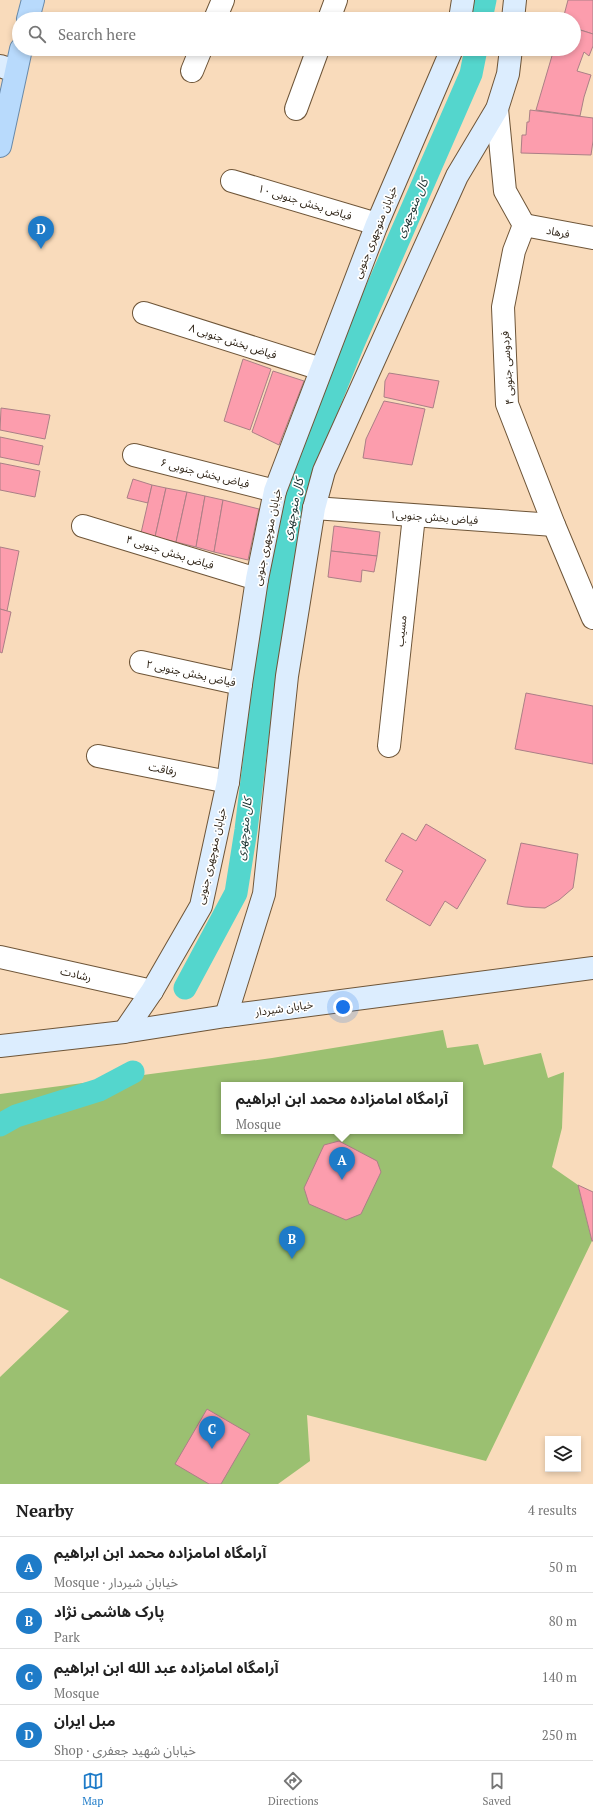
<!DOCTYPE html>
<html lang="en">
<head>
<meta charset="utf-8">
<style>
  body { margin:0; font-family:"PT Serif","Noto Sans Arabic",serif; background:#f6f6f6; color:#222 }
  .controls { position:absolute; right:12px; bottom:12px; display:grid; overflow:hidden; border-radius:0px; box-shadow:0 2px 6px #0003 }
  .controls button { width:36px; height:36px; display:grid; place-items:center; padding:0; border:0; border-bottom:1px solid #e0e0e0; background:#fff; color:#222; font:20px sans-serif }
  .you { position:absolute; left:343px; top:1007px; width:14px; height:14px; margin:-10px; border:3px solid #fff; border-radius:50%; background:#1a73e8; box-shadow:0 0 0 6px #1a73e833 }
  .badge { display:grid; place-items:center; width:26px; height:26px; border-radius:50%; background:#1e7bc8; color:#fff; font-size:13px; font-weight:700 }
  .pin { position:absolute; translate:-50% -33px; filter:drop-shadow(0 1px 2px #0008) }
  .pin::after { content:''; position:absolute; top:21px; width:14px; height:12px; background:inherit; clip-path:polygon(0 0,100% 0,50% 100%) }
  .popup { position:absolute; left:221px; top:1082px; width:242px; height:52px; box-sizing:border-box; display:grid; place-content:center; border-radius:0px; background:#fff; filter:drop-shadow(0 1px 3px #0005); font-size:13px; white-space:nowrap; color:#767676 }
  .popup b { font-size:15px; color:#222 }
  .popup::after { content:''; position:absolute; left:50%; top:100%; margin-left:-8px; border:8px solid transparent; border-top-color:#fff }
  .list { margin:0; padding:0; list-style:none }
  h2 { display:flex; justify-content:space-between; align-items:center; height:52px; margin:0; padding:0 16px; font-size:17px }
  h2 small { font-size:13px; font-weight:400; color:#767676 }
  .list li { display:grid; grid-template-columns:26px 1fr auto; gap:12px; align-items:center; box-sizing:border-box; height:56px; padding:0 16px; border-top:1px solid #e0e0e0 }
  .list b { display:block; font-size:15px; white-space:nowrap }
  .list p { margin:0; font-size:13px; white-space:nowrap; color:#767676 }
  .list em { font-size:13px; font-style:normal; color:#767676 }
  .icon { flex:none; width:22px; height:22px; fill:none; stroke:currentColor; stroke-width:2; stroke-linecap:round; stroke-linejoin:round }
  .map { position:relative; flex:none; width:593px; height:1484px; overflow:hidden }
  .search { position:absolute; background:#fff; box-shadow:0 2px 6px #0003; left:12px; right:12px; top:12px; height:44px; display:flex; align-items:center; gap:10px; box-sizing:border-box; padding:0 14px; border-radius:22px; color:#767676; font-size:15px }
  .sheet { height:276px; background:#fff }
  nav { display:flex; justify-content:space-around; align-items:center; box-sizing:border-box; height:56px; border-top:1px solid #e0e0e0; background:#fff; font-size:11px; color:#767676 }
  nav a { display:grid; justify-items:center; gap:2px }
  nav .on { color:#1e7bc8 }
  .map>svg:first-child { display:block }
  .green { fill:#9bc071; fill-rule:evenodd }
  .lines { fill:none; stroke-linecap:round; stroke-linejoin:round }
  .canal { stroke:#54d6cd; stroke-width:23 }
  .building { fill:#fc9dad; stroke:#ab7f86 }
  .street-casing { stroke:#6e5538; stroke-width:24 }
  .secondary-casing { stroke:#6e5538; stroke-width:24 }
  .primary-casing { stroke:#698aaa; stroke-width:24 }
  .street { stroke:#fff; stroke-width:22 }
  .secondary { stroke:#dcedfe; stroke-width:22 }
  .primary { stroke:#b8dafc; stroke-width:22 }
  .labels { text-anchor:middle; stroke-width:3.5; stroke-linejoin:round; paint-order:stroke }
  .street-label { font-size:11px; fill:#2e2316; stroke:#fff }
  .water-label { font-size:12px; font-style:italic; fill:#182e2c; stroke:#fff }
</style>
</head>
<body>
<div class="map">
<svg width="593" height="1484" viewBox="0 0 593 1484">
  <rect width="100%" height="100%" fill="#f9dbbb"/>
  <path class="green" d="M443,1030L447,1048L478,1044L484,1065L541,1053L548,1078L564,1072L562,1128L552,1167L578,1185L592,1241L486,1461L307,1415L310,1461L278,1484H0V1377L69,1311L0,1278V1094L272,1058ZM224,1085H460V1131H224Z"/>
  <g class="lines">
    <g class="canal">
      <path d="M481,19L485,0"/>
      <path d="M185,988L236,893L246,830L267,657L296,485L353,344L471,74L476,49"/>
      <path d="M0,1125L16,1116L99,1090L133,1072"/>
    </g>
  </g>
  <g class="building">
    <path d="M568,0H593V34L574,28V19H563Z"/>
    <path d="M574,28L593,34V46L589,56L584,52L577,71L591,75L584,97L580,116L536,110L554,49H574Z"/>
    <path d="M530,110L593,118V141L591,155L521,153L522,135H526L527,122H529Z"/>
    <path d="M243,359L271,369L250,430L224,421Z"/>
    <path d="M273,371L304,381L279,445L252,432Z"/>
    <path d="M389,373L439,381L433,408L384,397L385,381Z"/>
    <path d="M384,401L425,409L412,465L363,458L366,439Z"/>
    <path d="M1,408L50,415L45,439L0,430Z"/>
    <path d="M0,437L43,446L39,465L0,457Z"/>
    <path d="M0,463L40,471L35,497L0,490Z"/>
    <path d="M133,479L152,485L148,503L127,498Z"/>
    <path d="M152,485L166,488L155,537L141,533Z"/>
    <path d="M166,488L187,492L176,542L155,537Z"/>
    <path d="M187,492L205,496L196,547L176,542Z"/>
    <path d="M205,496L223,500L214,552L196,547Z"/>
    <path d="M223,500L259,509L248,560L214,552Z"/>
    <path d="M334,526L380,532L377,556L331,551Z"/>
    <path d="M0,547L19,551L7,611L0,609Z"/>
    <path d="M331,551L377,556L374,572L362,570L361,582L328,577Z"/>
    <path d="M0,609L11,612L2,653L0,652Z"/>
    <path d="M526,693L593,706V764L515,749Z"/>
    <path d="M426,824L486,860L457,909L445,901L430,926L386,900L403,871L385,861L402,833L416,841Z"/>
    <path d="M521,843L578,854L573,888L559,900L545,908L525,907L507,904Z"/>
    <path d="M339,1141L377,1161L381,1172L361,1214L346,1220L309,1204L304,1188L324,1145Z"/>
    <path d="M578,1185L593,1192V1241H592Z"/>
    <path d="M207,1409L250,1434L221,1484H209L175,1464Z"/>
  </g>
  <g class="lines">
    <defs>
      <g id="street">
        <path d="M215,19L223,0"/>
        <path d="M329,19L336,0"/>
        <path d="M192,71L201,49"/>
        <path d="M296,109L318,49"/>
        <path d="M497,109L505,191L524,225L514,251L503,307L507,404L554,525L593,618"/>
        <path d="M232,181L377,224"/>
        <path d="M524,225L593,238"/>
        <path d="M144,313L321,369"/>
        <path d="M134,455L275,491"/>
        <path d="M314,508L554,525"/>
        <path d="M83,526L257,579"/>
        <path d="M141,662L241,684"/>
        <path d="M389,746L414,516"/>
        <path d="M98,756L228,782"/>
        <path d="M0,957L152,991"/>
      </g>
      <g id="secondary">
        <path d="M460,19L463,0"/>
        <path d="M513,19L515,0"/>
        <path d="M0,66L15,71"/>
        <path d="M226,1016L264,894L287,676L314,508L324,471L457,176L497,109L508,74L511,49"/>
        <path d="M124,1032L152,991L201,906L228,782L241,684L257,579L275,491L377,224L452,49"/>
        <path d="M0,1046L124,1032L226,1016L593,968"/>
      </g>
      <g id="primary">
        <path d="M28,19L33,0"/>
        <path d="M0,146L21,49"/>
      </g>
    </defs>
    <use href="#street" class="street-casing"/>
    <use href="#secondary" class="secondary-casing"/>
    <use href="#primary" class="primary-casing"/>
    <use href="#street" class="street"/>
    <use href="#secondary" class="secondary"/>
    <use href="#primary" class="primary"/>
  </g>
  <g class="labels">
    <g class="street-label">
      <text transform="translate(305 202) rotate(17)" y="4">فیاض بخش جنوبی ۱۰</text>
      <text transform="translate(375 232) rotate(-68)" y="4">خیابان منوچهری جنوبی</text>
      <text transform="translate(558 232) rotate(11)" y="4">فرهاد</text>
      <text transform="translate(233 341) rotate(18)" y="4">فیاض بخش جنوبی ۸</text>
      <text transform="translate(507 368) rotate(-94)" y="4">فردوسی جنوبی ۴</text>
      <text transform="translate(205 473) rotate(14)" y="4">فیاض بخش جنوبی ۶</text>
      <text transform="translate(434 517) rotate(4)" y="4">فیاض بخش جنوبی۱</text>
      <text transform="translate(267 537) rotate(-78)" y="4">خیابان منوچهری جنوبی</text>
      <text transform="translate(170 552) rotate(17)" y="4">فیاض بخش جنوبی ۴</text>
      <text transform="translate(401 631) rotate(-84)" y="4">مسیب</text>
      <text transform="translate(191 673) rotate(12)" y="4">فیاض بخش جنوبی ۲</text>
      <text transform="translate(163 769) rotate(12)" y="4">رفاقت</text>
      <text transform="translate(211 856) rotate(-77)" y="4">خیابان منوچهری جنوبی</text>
      <text transform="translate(76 974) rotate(13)" y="4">رشادت</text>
      <text transform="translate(284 1008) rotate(-8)" y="4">خیابان شیردار</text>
    </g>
    <g class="water-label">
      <text transform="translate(412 208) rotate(-66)" y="4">کال منوچهری</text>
      <text transform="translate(293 509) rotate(-78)" y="4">کال منوچهری</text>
      <text transform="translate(244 829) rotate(-83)" y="4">کال منوچهری</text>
    </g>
  </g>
</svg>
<div class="controls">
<button><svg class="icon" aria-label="layers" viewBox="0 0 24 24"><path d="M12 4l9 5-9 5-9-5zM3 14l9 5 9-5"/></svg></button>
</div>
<div class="you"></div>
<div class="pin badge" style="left:342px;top:1180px">A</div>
<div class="popup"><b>آرامگاه امامزاده محمد ابن ابراهیم</b>Mosque</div>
<div class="pin badge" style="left:292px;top:1259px">B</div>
<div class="pin badge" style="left:212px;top:1449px">C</div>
<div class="pin badge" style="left:41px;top:249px">D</div>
<div class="search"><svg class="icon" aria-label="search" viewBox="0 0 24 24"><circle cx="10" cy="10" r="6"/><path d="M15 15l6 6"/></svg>Search here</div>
</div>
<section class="sheet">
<h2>Nearby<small>4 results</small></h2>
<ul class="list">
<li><span class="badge">A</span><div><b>آرامگاه امامزاده محمد ابن ابراهیم</b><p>Mosque · خیابان شیردار</p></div><em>50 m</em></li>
<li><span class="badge">B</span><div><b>پارک هاشمی نژاد</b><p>Park</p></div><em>80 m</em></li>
<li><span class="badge">C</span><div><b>آرامگاه امامزاده عبد الله ابن ابراهیم</b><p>Mosque</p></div><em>140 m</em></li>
<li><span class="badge">D</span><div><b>مبل ایران</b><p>Shop · خیابان شهید جعفری</p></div><em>250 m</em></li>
</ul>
</section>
<nav>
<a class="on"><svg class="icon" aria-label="map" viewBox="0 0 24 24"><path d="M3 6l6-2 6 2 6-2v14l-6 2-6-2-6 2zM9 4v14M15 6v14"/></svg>Map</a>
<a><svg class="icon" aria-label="directions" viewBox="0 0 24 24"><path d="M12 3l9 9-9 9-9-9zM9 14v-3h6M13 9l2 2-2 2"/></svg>Directions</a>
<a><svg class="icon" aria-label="saved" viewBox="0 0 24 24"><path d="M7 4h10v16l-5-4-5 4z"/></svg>Saved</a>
</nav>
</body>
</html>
